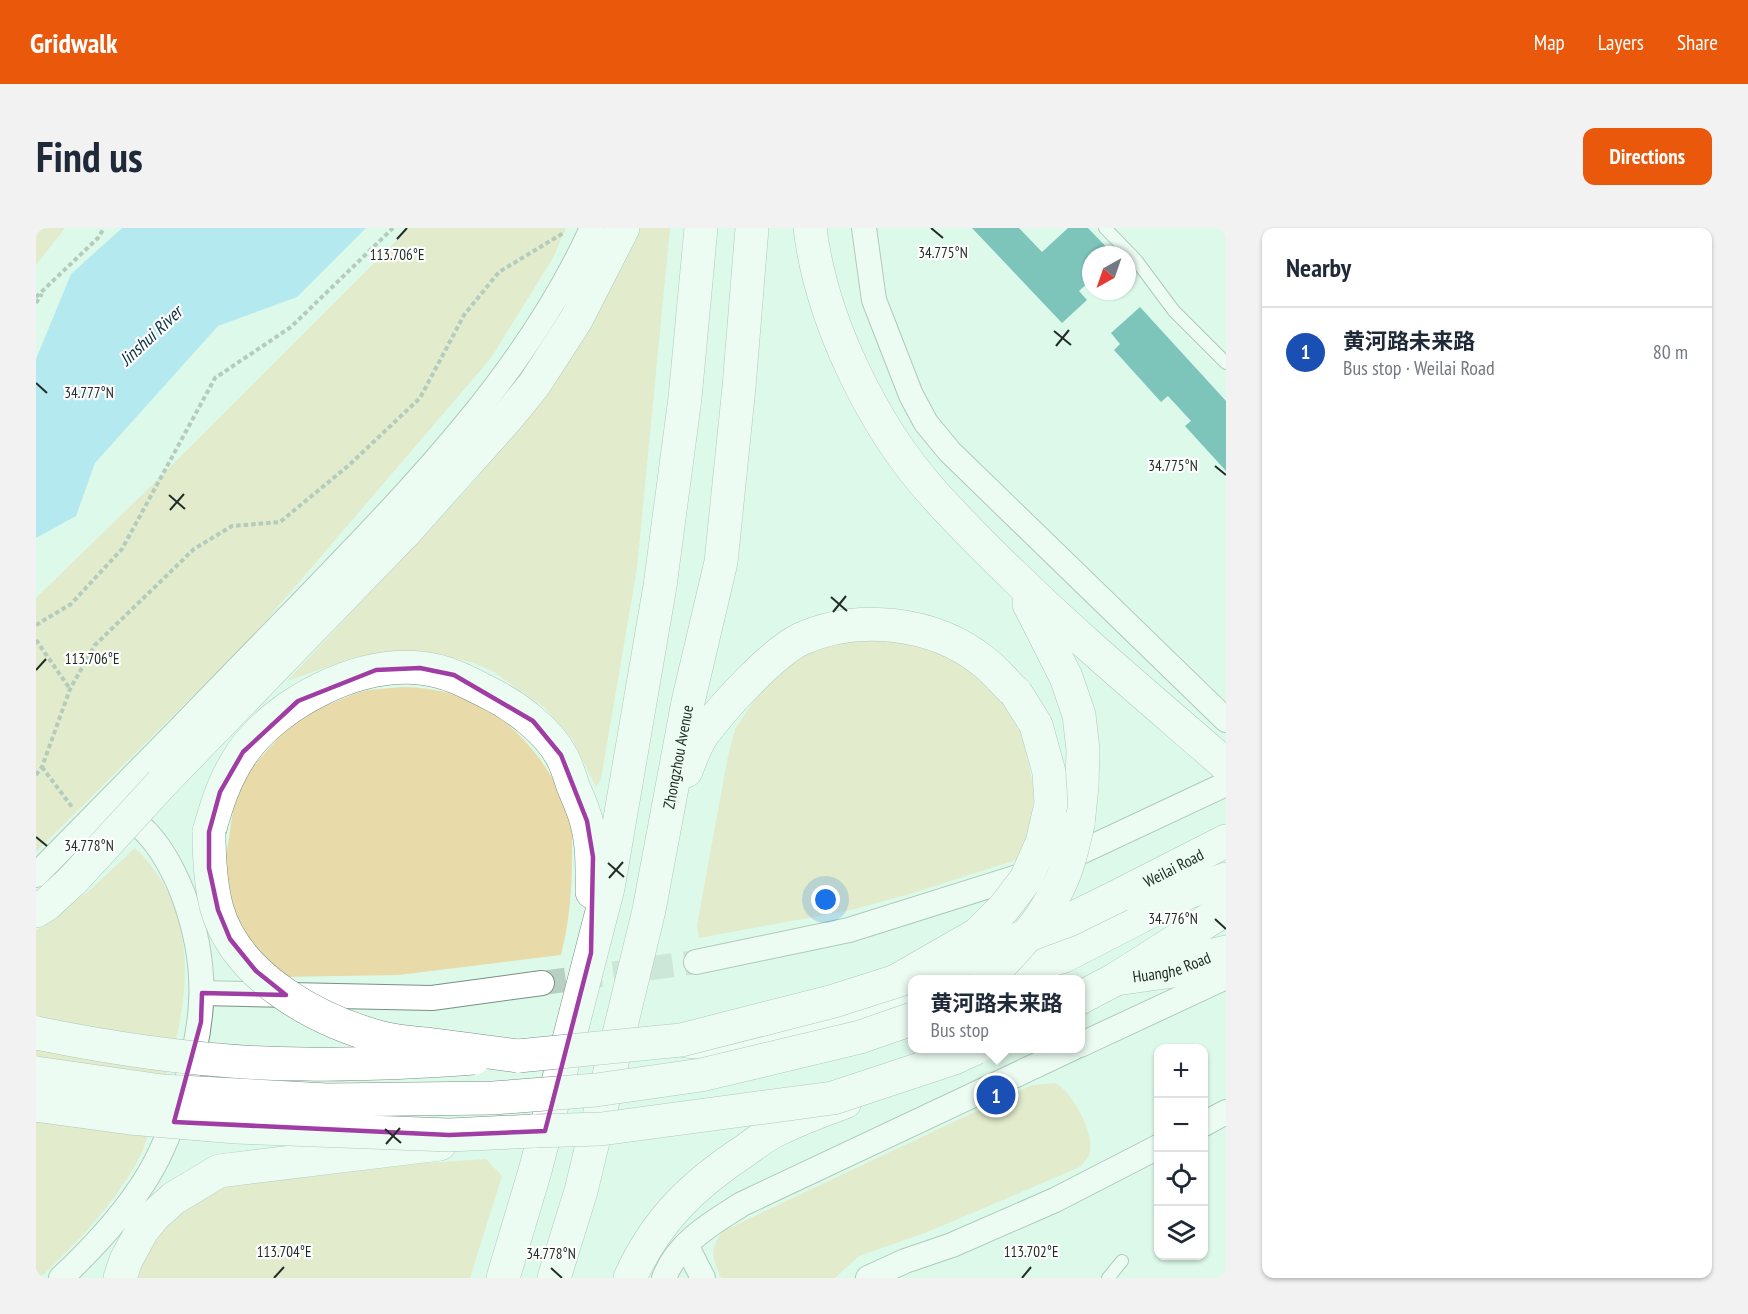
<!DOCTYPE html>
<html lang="en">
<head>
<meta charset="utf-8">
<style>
  body { margin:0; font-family:"PT Sans Narrow","Noto Sans SC",sans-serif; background:#f2f2f3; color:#1f2937 }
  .controls { position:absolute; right:18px; bottom:18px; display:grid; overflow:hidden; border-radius:12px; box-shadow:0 2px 4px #0004 }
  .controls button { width:54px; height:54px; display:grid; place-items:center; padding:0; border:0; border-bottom:2px solid #e0e1e3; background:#fff; color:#1f2937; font:30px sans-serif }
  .compass { position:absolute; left:1046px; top:18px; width:54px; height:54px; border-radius:50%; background:#fff; box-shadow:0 2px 4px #0004; rotate:220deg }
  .you { position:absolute; left:790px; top:672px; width:21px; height:21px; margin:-15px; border:4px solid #fff; border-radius:50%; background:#1a73e8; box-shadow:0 0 0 9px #1a73e833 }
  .badge { display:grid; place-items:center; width:39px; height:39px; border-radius:50%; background:#ea580c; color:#fff; font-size:20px; font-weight:700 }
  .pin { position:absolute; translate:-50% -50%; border:3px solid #fff; box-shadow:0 2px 6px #0006 }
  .popup { position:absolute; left:872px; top:747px; width:177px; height:78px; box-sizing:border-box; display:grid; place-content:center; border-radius:12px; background:#fff; filter:drop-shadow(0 2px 4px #0005); font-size:20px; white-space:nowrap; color:#747a83 }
  .popup b { font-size:22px; color:#1f2937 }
  .popup::after { content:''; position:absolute; left:50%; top:100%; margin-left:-12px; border:12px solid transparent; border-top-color:#fff }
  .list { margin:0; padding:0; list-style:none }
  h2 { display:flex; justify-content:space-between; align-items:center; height:78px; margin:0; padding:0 24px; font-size:26px }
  h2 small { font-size:20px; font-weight:400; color:#747a83 }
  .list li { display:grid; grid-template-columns:39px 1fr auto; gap:18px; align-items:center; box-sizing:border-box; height:90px; padding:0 24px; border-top:2px solid #e0e1e3 }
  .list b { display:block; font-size:22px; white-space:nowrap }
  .list p { margin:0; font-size:20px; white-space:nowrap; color:#747a83 }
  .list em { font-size:20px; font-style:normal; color:#747a83 }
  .icon { flex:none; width:33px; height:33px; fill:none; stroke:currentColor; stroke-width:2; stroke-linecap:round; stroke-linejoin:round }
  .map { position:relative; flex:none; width:1190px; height:1050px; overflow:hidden; border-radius:12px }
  header { display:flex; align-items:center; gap:36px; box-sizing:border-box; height:84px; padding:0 30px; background:#ea580c; color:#fff }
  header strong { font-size:28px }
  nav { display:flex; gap:33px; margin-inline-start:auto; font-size:21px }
  .intro { display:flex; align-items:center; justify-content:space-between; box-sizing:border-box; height:144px; padding:0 36px }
  h1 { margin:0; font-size:42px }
  .button { padding:15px 27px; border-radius:12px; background:#ea580c; color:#fff; font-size:21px; font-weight:700 }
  main { display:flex; gap:36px; padding:0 36px }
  aside { flex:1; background:#fff; border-radius:12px; box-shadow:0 2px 4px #0004 }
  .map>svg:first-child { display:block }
  .green { fill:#e8dba9 }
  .water { fill:#84d6f9 }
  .building { fill:#0a8584 }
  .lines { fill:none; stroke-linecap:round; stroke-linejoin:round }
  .street-tunnel { stroke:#b8d0c2; stroke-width:24; stroke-dasharray:24 12; stroke-linecap:butt }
  .lane-casing { stroke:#789183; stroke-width:14 }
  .street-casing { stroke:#789183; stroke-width:26 }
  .secondary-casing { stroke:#789183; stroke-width:34 }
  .primary-casing { stroke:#789183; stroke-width:34 }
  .highway-casing { stroke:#789183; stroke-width:34 }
  .path { stroke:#819489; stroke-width:4; stroke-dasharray:4.5 3; stroke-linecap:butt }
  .lane { stroke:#fff; stroke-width:12 }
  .street { stroke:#fff; stroke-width:24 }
  .secondary { stroke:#fff; stroke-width:33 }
  .primary { stroke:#fff; stroke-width:33 }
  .highway { stroke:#fff; stroke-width:33 }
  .secondary-bridge-casing { stroke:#789183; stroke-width:34; stroke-linecap:butt }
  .primary-bridge-casing { stroke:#789183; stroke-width:34; stroke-linecap:butt }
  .highway-bridge-casing { stroke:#789183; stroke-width:34; stroke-linecap:butt }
  .secondary-bridge { stroke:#fff; stroke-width:33 }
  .primary-bridge { stroke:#fff; stroke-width:33 }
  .highway-bridge { stroke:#fff; stroke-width:33 }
  .marked { fill:none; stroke:#a03da4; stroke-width:4.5; stroke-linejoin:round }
  .ticks { fill:none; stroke:#222c26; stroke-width:2 }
  .labels { text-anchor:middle; stroke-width:4.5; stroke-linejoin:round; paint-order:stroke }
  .street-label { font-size:16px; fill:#222c26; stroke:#fefefe }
  .water-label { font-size:18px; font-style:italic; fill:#0a313f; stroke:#fefefe }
  .ticks-label { font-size:15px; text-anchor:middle; fill:#222c26; stroke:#fefefe; stroke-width:4.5; stroke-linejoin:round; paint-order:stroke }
</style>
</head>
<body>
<header>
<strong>Gridwalk</strong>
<nav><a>Map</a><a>Layers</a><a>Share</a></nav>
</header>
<div class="intro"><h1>Find us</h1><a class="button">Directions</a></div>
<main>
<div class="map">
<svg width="1190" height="1050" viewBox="0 0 1190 1050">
  <rect width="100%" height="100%" fill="#ddf9e9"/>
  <g class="green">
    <path d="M0,0H29L0,37Z"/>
    <path d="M373,0H530L517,30L455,130L217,408L0,624V370L114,259Z"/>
    <path d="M603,0H634L601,340L565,551L560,559L536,511L509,480L458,444L438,435L413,429L347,425L320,429L251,453L436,256L521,149Z"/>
    <path d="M863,408L936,441L962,466L985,502L998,561L996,592L983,631L877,665L815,682L663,710L661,697L692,528L699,501L723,465L734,451L768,427L811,410Z"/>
    <path d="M367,459C426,460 468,484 503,530C516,548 529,569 534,591C537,601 536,613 536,623C536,659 534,692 525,727L362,747L246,749L219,722L197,680L188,643L199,570L214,542L227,527L247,505L274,484L321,465L333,462Z"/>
    <path d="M99,620C172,691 151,785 123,872C116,892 111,917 100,936C76,978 42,1014 7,1047L0,1050V703L55,661Z"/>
    <path d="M1020,855C1037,866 1058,903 1054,924C1054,929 1048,934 1044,939L889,1005L823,1028L799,1050H685C676,1029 673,1022 687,1003L996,857Z"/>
    <path d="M450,931L466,948L434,1050H102L106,1036L124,1006L170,965L215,947Z"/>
  </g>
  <path class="water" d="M86,0H330L261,69L182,98L59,235L40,288L0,310V131L35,46Z"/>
  <g class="building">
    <path d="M936,0H983L1006,24L1032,0H1052L1078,27H1055V52L1043,63L1051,72L1026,95Z"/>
    <path d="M1104,79L1190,173V243L1149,198L1155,193L1132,168L1125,174L1078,122L1084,116L1075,105Z"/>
  </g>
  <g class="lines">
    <path class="street-tunnel" d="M506,755L660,734"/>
    <defs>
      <g id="lane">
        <path d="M1069,0L1100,32L1138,83L1190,135"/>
        <path d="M1072,1050L1086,1033"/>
      </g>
      <g id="street">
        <path d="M828,0L838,72L875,167L890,195L914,224L1190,492"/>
        <path d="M0,647C88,558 176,468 263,378C372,265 491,145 556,0"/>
        <path d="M660,734L813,702L1013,639L1190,556"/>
        <path d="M166,765L396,770L506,755"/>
        <path d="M1044,817L1190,749"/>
        <path d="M1168,896L1190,884"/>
        <path d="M650,1017L667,1050"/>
        <path d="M25,1050C58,1019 90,985 113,946C128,921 138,894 147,866C169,794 174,739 147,666C139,646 128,624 113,607C104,597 93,589 83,580"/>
        <path d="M628,1050C642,1014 676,995 706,976L1037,820"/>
        <path d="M832,1050L869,1033L916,1017L1019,972L1122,919"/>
      </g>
      <g id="secondary">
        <path id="s1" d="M1080,751L1137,743L1177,727L1190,724"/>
      </g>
      <g id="primary">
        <path id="s2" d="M1084,667L1190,613"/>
        <path d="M952,752L1028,728L1150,665L1190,651"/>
        <path d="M1044,770L1080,751L1190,681"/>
        <path d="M650,813L714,819L876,773"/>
      </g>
      <g id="highway">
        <path d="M774,0C785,91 836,197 897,265C923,294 951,322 979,349C1047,415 1119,475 1190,537"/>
        <path d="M993,376L1030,449L1043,487L1047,522L1046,558L1042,596"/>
        <path d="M650,543C655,531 659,517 667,506C687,479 736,425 765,411C822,385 898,394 947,433C959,442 969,455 980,465"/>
        <path d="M126,555L370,303L471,190L498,157L540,92L587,0"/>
        <path d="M173,604C181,575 189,550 206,525C242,474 321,434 384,440C408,442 430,453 451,464C478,477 512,502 526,529C531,538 534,549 537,558C542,570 547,581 550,592C557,616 556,640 556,664"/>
        <path d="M0,683L11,676L37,652"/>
        <path d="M84,1050L90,1032L106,1003L118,988L138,970L183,943L404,916"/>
        <path d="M467,1050L499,943L572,660L624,358L649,170L665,0"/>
        <path id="s3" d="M518,1050L545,963L613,682L652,474L685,334L703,159L716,0"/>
        <path d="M594,1050C620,992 658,956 710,922C721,914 732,905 745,900C765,890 787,882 809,874"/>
      </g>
    </defs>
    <use href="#lane" class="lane-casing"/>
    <use href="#street" class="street-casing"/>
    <use href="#secondary" class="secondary-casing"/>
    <use href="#primary" class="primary-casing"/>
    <use href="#highway" class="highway-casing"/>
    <g class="path">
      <path d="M0,69L62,10L68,0"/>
      <path d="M0,75L6,66"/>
      <path d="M0,397L35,376L86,321L179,150L255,99L357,0"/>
      <path d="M0,412L34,461"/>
      <path d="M6,539L36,579"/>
      <path d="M0,547L6,539L34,461L59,417L158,321L196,298L244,294L312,238L384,170L428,87L463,44L529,4"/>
    </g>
    <use href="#lane" class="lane"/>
    <use href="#street" class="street"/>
    <use href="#secondary" class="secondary"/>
    <use href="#primary" class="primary"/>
    <use href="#highway" class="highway"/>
    <defs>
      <g id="secondary-bridge">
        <path d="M0,805C88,823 179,836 269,836C325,837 382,834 438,830"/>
        <path d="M0,877L94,890L200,899L413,907L498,903"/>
      </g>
      <g id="primary-bridge">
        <path d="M482,828L645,812L798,773L920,734L1033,692L1084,667"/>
        <path d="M498,903L565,901L797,870L918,830L940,820"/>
      </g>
      <g id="highway-bridge">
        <path d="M173,604C173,630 174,655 181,681C201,750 282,793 346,810C361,814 377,815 391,816C422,820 452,824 482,828"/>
        <path d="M37,652L126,555"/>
        <path d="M949,752C977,726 1006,693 1023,658C1033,638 1037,617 1042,596"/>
        <path d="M860,753L942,706L968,680L990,651L1006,615L1015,576L1013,544L1000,497L980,465"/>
        <path d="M0,845L126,863L291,872L457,870L560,862L665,847L824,809L876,791"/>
      </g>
    </defs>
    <use href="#secondary-bridge" class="secondary-bridge-casing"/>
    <use href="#primary-bridge" class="primary-bridge-casing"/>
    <use href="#highway-bridge" class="highway-bridge-casing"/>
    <use href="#secondary-bridge" class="secondary-bridge"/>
    <use href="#primary-bridge" class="primary-bridge"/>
    <use href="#highway-bridge" class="highway-bridge"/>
  </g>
  <path d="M0 0H1190V1050H0ZM384,440L418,447L497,493L525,527L551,593L557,629L555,725L509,903L413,907L138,894L165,794L166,765L250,767L220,743L194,711L182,682L173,640V604L184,564L207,524L262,473L340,442Z" fill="#ddf9e9" fill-opacity=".55" fill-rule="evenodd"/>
  <path class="marked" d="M384,440L418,447L497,493L525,527L551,593L557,629L555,725L509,903L413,907L138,894L165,794L166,765L250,767L220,743L194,711L182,682L173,640V604L184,564L207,524L262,473L340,442Z"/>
  <path class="ticks" d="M895,0L907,10M361,11L371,0M1018,103L1035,117M1020,118L1033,102M0,155L11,165M1179,238L1190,247M133,267L149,281M134,282L148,266M795,369L811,383M797,384L810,368M0,442L10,431M0,609L11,618M572,635L588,649M573,650L587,634M1179,691L1190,701M349,901L365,915M350,916L364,900M515,1040L526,1050M238,1050L248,1039M986,1050L995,1039"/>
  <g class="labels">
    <g class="street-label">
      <text dy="6" stroke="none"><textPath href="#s3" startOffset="536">Zhongzhou Avenue</textPath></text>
      <text dy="6" stroke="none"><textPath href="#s2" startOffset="60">Weilai Road</textPath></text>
      <text dy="6" stroke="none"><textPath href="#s1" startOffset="57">Huanghe Road</textPath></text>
    </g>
    <g class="water-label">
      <text transform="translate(115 108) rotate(-43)" y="6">Jinshui River</text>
    </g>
  </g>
  <g class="ticks-label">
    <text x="907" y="30">34.775°N</text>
    <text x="361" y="32">113.706°E</text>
    <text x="53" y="170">34.777°N</text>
    <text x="1137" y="243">34.775°N</text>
    <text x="56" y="436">113.706°E</text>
    <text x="53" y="623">34.778°N</text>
    <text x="1137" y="696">34.776°N</text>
    <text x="248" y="1029">113.704°E</text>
    <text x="995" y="1029">113.702°E</text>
    <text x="515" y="1031">34.778°N</text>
  </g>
</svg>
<div class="controls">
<button>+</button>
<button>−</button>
<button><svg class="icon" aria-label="locate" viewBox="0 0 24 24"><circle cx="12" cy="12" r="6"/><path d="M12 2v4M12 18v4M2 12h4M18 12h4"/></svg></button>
<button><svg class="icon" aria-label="layers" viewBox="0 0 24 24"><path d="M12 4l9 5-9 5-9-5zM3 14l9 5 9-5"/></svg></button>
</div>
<svg class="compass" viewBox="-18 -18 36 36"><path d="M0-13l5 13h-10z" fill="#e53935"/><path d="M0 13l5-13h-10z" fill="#747a83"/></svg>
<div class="you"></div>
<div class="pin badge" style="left:960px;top:867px;background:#1a4fb4">1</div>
<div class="popup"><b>黄河路未来路</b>Bus stop</div>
</div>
<aside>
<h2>Nearby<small></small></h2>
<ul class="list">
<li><span class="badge" style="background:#1a4fb4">1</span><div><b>黄河路未来路</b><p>Bus stop · Weilai Road</p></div><em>80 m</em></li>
</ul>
</aside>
</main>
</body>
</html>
